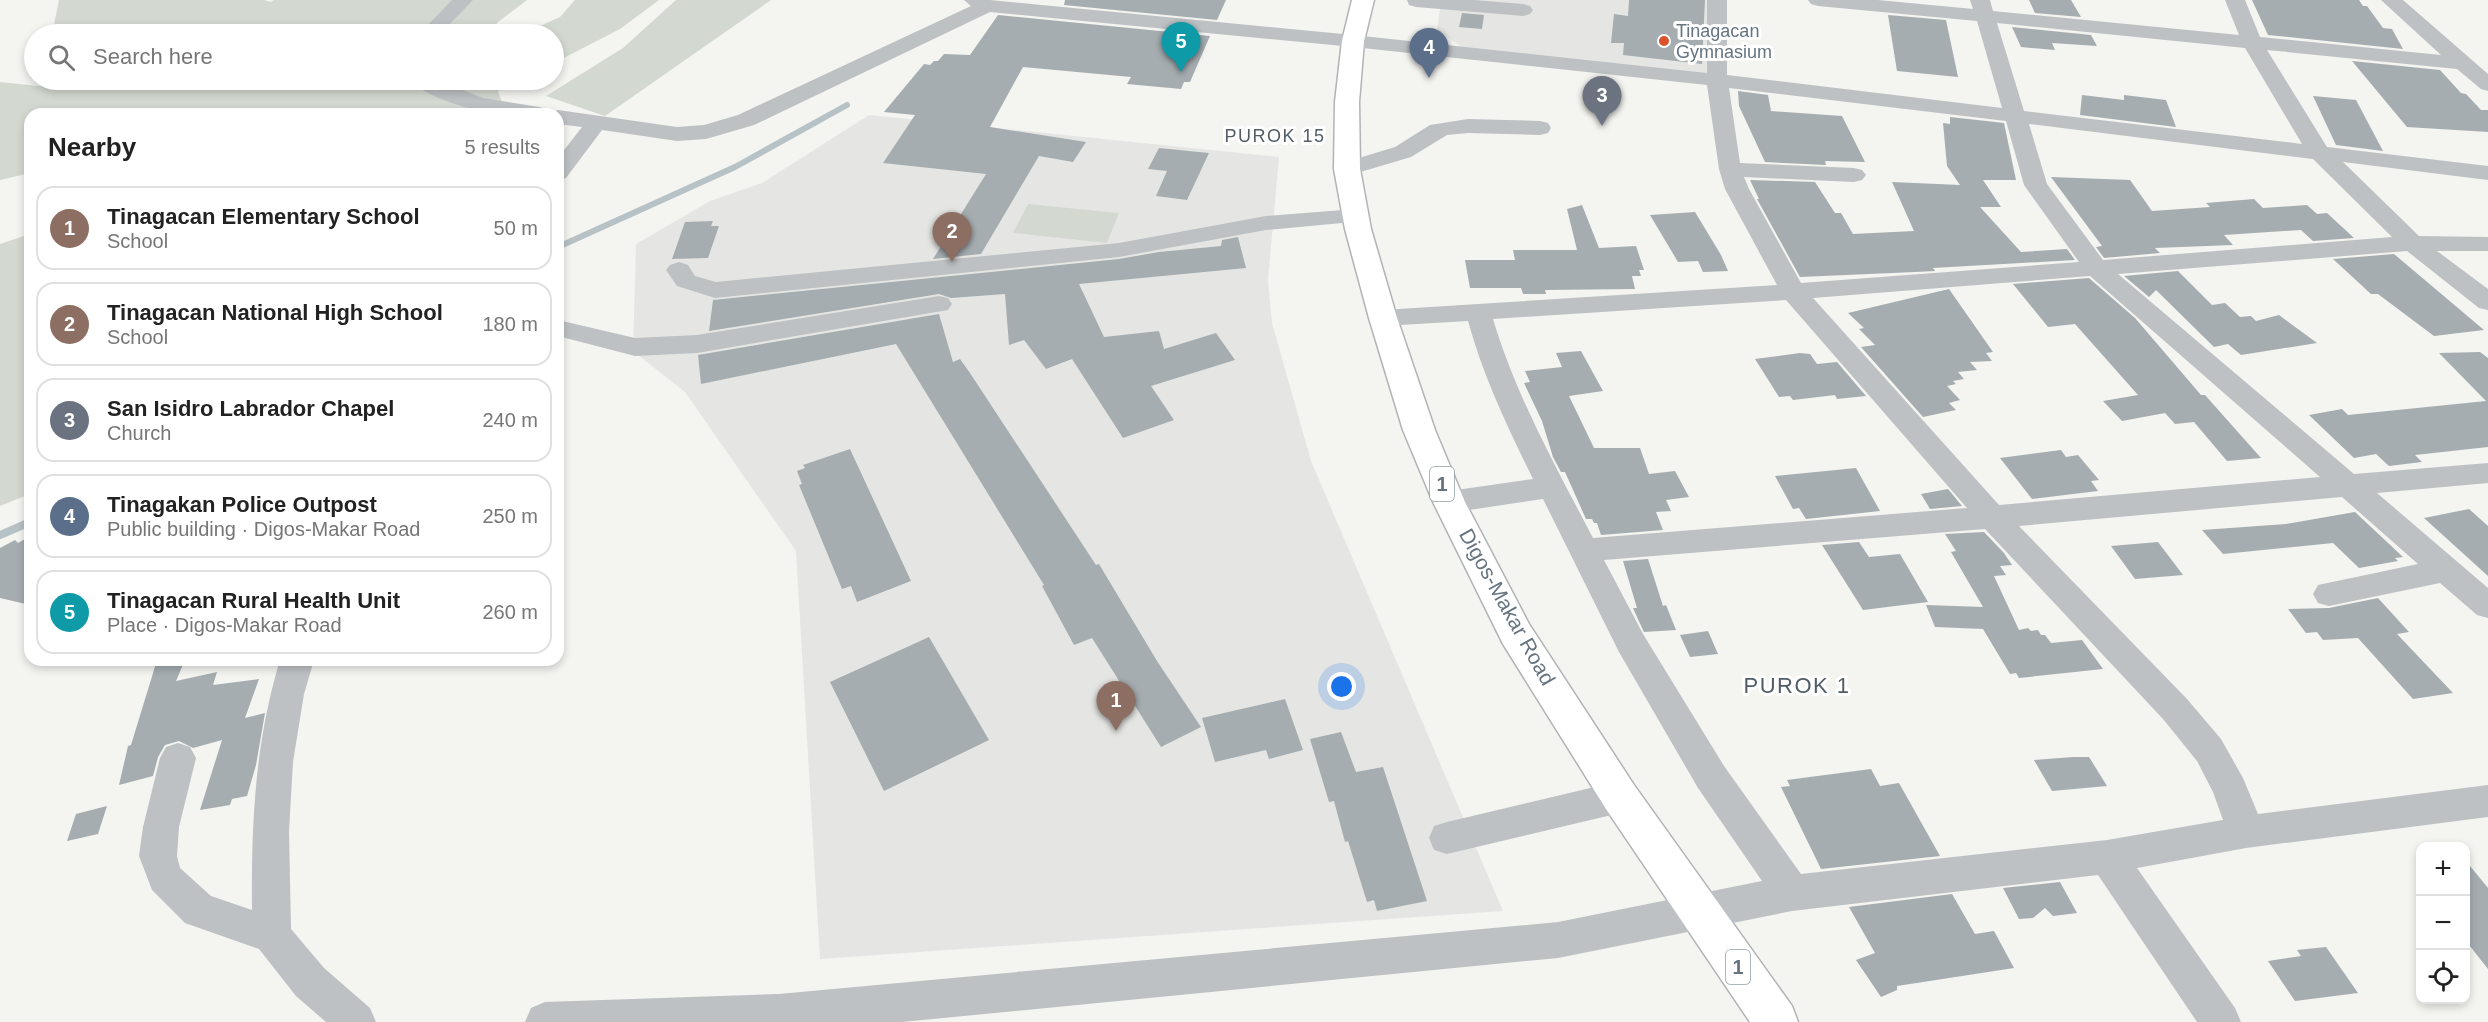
<!DOCTYPE html>
<html lang="en">
<head>
<meta charset="utf-8">
<style>
  body { margin:0; font-family:Arial,sans-serif; background:#f6f6f6; color:#222 }
  .controls { position:absolute; right:18px; bottom:18px; display:grid; overflow:hidden; border-radius:12px; box-shadow:0 3px 9px #0003 }
  .controls button { width:54px; height:54px; display:grid; place-items:center; padding:0; border:0; border-bottom:2px solid #e0e0e0; background:#fff; color:#222; font:30px sans-serif }
  .you { position:absolute; left:1342px; top:687px; width:21px; height:21px; margin:-15px; border:4px solid #fff; border-radius:50%; background:#1a73e8; box-shadow:0 0 0 9px #1a73e833 }
  .badge { display:grid; place-items:center; width:39px; height:39px; border-radius:50%; background:#da532a; color:#fff; font-size:20px; font-weight:700 }
  .pin { position:absolute; translate:-50% -50px; filter:drop-shadow(0 2px 3px #0008) }
  .pin::after { content:''; position:absolute; top:32px; width:21px; height:18px; background:inherit; clip-path:polygon(0 0,100% 0,50% 100%) }
  .list { margin:0; padding:0; list-style:none }
  h2 { display:flex; justify-content:space-between; align-items:center; height:78px; margin:0; padding:0 24px; font-size:26px }
  h2 small { font-size:20px; font-weight:400; color:#767676 }
  .list li { display:grid; grid-template-columns:39px 1fr auto; gap:18px; align-items:center; box-sizing:border-box; height:84px; margin:0 12px 12px; padding:0 12px; border:2px solid #e0e0e0; border-radius:18px }
  .list b { display:block; font-size:22px; white-space:nowrap }
  .list p { margin:0; font-size:20px; white-space:nowrap; color:#767676 }
  .list em { font-size:20px; font-style:normal; color:#767676 }
  .icon { flex:none; width:33px; height:33px; fill:none; stroke:currentColor; stroke-width:2; stroke-linecap:round; stroke-linejoin:round }
  .map { position:relative; flex:none; width:2488px; height:1022px; overflow:hidden }
  .search { position:absolute; background:#fff; box-shadow:0 3px 9px #0003; left:24px; top:24px; width:540px; height:66px; display:flex; align-items:center; gap:15px; box-sizing:border-box; padding:0 21px; border-radius:33px; color:#767676; font-size:22px }
  .panel { position:absolute; background:#fff; box-shadow:0 3px 9px #0003; left:24px; top:108px; width:540px; height:558px; border-radius:18px }
  .map>svg:first-child { display:block }
  .built { fill:#e5e6e4 }
  .green { fill:#d3d9d0 }
  .lines { fill:none; stroke-linecap:round; stroke-linejoin:round }
  .stream-far1 { stroke:#b7c2c7; stroke-width:6 }
  .stream { stroke:#b7c2c7; stroke-width:8 }
  .building { fill:#a5adb1 }
  .highway-casing { stroke:#b0b4b7; stroke-width:3 }
  .minor { fill:#bdc1c4; fill-rule:evenodd }
  .highway { fill:#fff; fill-rule:evenodd }
  .poi-dot { fill:#da532a; stroke:#fff; stroke-width:2 }
  .labels { text-anchor:middle; stroke-width:6; stroke-linejoin:round; paint-order:stroke }
  .far-poi-label { font-size:18px; fill:#657480; stroke:#fff; text-anchor:start }
  .far-neighbourhood-label { font-size:18px; letter-spacing:1.5px; fill:#525d66; stroke:#fff }
  .shield { fill:#fff; stroke:#939ea6; stroke-width:1.5 }
  .shield-label { font-size:20px; font-weight:bold; fill:#657480 }
  .street-label { font-size:21px; fill:#657480; stroke:#fff }
  .neighbourhood-label { font-size:22px; letter-spacing:1.5px; fill:#525d66; stroke:#fff }
</style>
</head>
<body>
<div class="map">
<svg width="2488" height="1022" viewBox="0 0 2488 1022">
  <rect width="100%" height="100%" fill="#f4f4f0"/>
  <g class="built">
    <path d="M1441,0H1709L1713,75L1463,48L1437,30Z"/>
    <path d="M869,115L1279,157L1268,280L1272,323L1311,461L1503,911L820,959L796,551L685,392L633,351L636,244L710,201L762,183Z"/>
  </g>
  <g class="green">
    <path d="M59,0H264L271,2L274,0H527L498,22L488,34H52Z"/>
    <path d="M575,0H659L620,29L554,63V34H522L560,17Z"/>
    <path d="M676,0H771L605,116L546,96L623,48Z"/>
    <path d="M85,80H521L498,91L506,114H30V173L0,180V82L67,89Z"/>
    <path d="M1028,204L1119,213L1107,243L1013,233Z"/>
    <path d="M30,234V494L0,506V244Z"/>
  </g>
  <g class="lines">
    <path class="stream-far1" d="M558,247L735,167L847,105"/>
    <path class="stream" d="M0,535L30,522"/>
  </g>
  <g class="building">
    <path d="M1065,0H1226L1217,20L1064,5Z"/>
    <path d="M1629,0H1705L1702,64L1623,55L1624,43H1611L1614,14L1628,16Z"/>
    <path d="M2029,0H2071L2081,17L2035,13Z"/>
    <path d="M2252,0H2359L2363,6H2367L2383,28L2392,29L2403,49L2268,35Z"/>
    <path d="M1462,13L1484,15L1482,29L1459,27Z"/>
    <path d="M998,15L1210,36L1190,82H1184L1181,89L1127,84L1131,77L1023,67L990,127L1086,142L1073,162L1039,156L981,254L933,259L986,174L883,163L915,115L884,112L924,64L930,65L934,61H938L944,54L970,55Z"/>
    <path d="M1888,15L1946,20L1958,77L1897,71Z"/>
    <path d="M2012,27L2091,35L2097,46L2052,43L2055,50L2021,47Z"/>
    <path d="M2352,61L2440,70L2461,93L2466,94L2481,110H2488V132L2407,127Z"/>
    <path d="M1738,91L1768,95L1771,111L1842,116L1865,162L1825,161L1826,165L1765,162L1739,106Z"/>
    <path d="M2082,95L2124,100V95L2166,100L2176,127L2080,115Z"/>
    <path d="M2313,96L2356,100L2383,151L2336,145Z"/>
    <path d="M1950,117L2004,123L2016,180H1983L2001,207H1980L2021,252L2067,249L2075,260L1933,268L1935,271L1915,272L1800,277L1757,199H1759L1750,180L1815,182L1835,213H1841L1853,234L1914,231L1892,182L1960,185L1947,166L1943,123L1950,124Z"/>
    <path d="M1159,148L1209,153L1187,200L1156,196L1167,171L1148,169Z"/>
    <path d="M2051,177L2130,180L2152,211L2210,207L2206,203L2254,199L2263,208L2307,205L2317,214L2327,213L2354,238L2313,241L2301,230L2224,235L2233,245L2155,248L2160,253L2104,258L2096,247L2102,246Z"/>
    <path d="M1582,205L1599,248L1636,246L1644,270H1639L1641,276H1632L1635,289L1545,290L1546,294H1523L1521,288H1470L1465,260H1515L1513,250H1577L1567,209Z"/>
    <path d="M1695,212L1721,255L1728,271L1703,272L1698,261L1678,262L1650,215Z"/>
    <path d="M713,221L711,226H719L708,258L672,259L685,222Z"/>
    <path d="M1238,237L1246,268L1079,284L1104,337L1159,331L1164,349L1216,333L1235,360L1151,386L1174,420L1123,438L1072,359L1046,369L1024,340L1009,345L1005,294L951,298L939,294L709,331L713,300L1119,259L1159,252L1221,246L1222,240Z"/>
    <path d="M2394,254L2484,330L2434,336L2378,294H2371L2333,259Z"/>
    <path d="M2178,271L2212,305L2225,303L2240,317L2251,316L2256,321L2279,315L2317,343L2241,355L2228,344L2214,347L2156,290L2149,297L2124,276Z"/>
    <path d="M2089,278L2135,318L2201,395H2205L2261,458L2227,461L2194,422L2175,424L2165,413L2122,421L2103,401L2138,395L2075,324L2048,327L2013,284Z"/>
    <path d="M1949,289L1993,352L1986,353L1992,361L1970,362L1977,370L1958,372L1964,379L1953,381L1956,384L1947,386L1960,400L1949,403L1956,410L1923,417L1861,347L1875,345L1859,329L1864,328L1848,313Z"/>
    <path d="M939,314L953,362L960,359L970,373L1096,565L1099,564L1157,661L1201,727L1161,747L1092,638L1074,645L1042,586L1044,585L896,344L701,384L698,355Z"/>
    <path d="M1581,351L1603,391L1569,396L1594,448H1640L1649,474L1675,471L1689,497L1666,500L1671,511L1656,512L1663,530L1601,535L1597,523H1594L1592,519H1586L1565,472H1561L1553,457L1542,421L1524,383L1530,382L1525,371L1562,367L1556,353Z"/>
    <path d="M2480,352L2488,358V447L2415,455L2422,462L2389,466L2376,454L2354,458L2309,415L2342,409L2348,415L2486,401L2439,353Z"/>
    <path d="M1800,353L1810,354L1817,364L1837,362L1866,396L1837,399L1835,395L1793,400L1790,396L1779,397L1755,359Z"/>
    <path d="M850,449L911,581L857,602L851,586L842,589L799,485L802,484L797,471L805,468L803,465Z"/>
    <path d="M2061,450L2066,457L2078,455L2099,480L2091,481L2098,491L2032,499L2000,458Z"/>
    <path d="M1856,468L1880,511L1806,519L1799,508L1793,509L1775,476Z"/>
    <path d="M1948,489L1962,506L1930,509L1921,494Z"/>
    <path d="M2469,509L2488,526V576L2424,518Z"/>
    <path d="M2355,512L2403,557L2395,558L2398,561L2359,568L2333,543L2223,554L2202,530L2286,524Z"/>
    <path d="M1984,532L2004,553L2012,565L2000,566L2006,575L1994,576L2019,630L2028,628L2031,631L2038,630L2041,635H2045L2051,643L2082,640L2103,669L2019,678L2016,673L2010,674L1983,629L1935,627L1926,605L1983,607L1951,552L1956,551L1945,534Z"/>
    <path d="M30,536V605L0,598V548L15,540L18,543Z"/>
    <path d="M1859,542L1869,557L1900,554L1928,602L1863,610L1822,545Z"/>
    <path d="M2158,542L2183,575L2135,579L2111,546Z"/>
    <path d="M1648,559L1663,606L1666,605L1676,630L1644,632L1637,617L1633,608H1637L1623,561Z"/>
    <path d="M2378,598L2409,632L2397,634L2453,693L2413,699L2358,638L2323,640L2317,632L2306,633L2288,609L2329,608Z"/>
    <path d="M1708,631L1718,654L1690,657L1680,635Z"/>
    <path d="M929,637L989,740L884,791L830,682Z"/>
    <path d="M157,660H185L176,681L217,672L213,685L259,679L245,718L265,713L256,765L247,796L232,799L230,805L200,810L222,740L193,748L179,741L165,745L158,757L153,776L119,785L128,746L131,745Z"/>
    <path d="M1285,699L1303,750L1269,759L1266,750L1215,762L1202,718Z"/>
    <path d="M1341,732L1356,772L1383,767L1427,901L1377,911L1374,900L1367,902L1348,841L1345,842L1334,801L1329,802L1310,739Z"/>
    <path d="M2073,757H2089L2107,786L2052,791L2034,760Z"/>
    <path d="M1871,769L1880,786L1899,783L1940,856L1821,869L1781,787L1790,786L1787,780Z"/>
    <path d="M107,806L98,834L67,841L76,814Z"/>
    <path d="M2466,861L2488,888V969L2466,941Z"/>
    <path d="M2060,882L2077,913L2053,916L2045,908L2033,918L2019,919L2003,888Z"/>
    <path d="M1952,894L1975,934L1994,931L2014,968L1897,986V990L1881,997L1856,960L1875,953L1849,907Z"/>
    <path d="M2326,947L2358,993L2295,1001L2268,961L2301,956L2297,950Z"/>
  </g>
  <g class="lines">
    <defs>
      <path id="highway" d="M1352,0H1374L1364,41L1359,102L1360,169L1371,229L1397,318L1435,430L1465,502L1529,624L1634,785L1792,1006L1798,1022H1750L1606,809L1503,644L1433,502L1403,430L1369,318L1345,229L1334,169L1335,102L1342,41Z"/>
    </defs>
    <use href="#highway" class="highway-casing"/>
    <g class="minor">
      <path d="M452,0H473L440,34H419Z"/>
      <path d="M964,0H990L1353,35L1707,73V0H1727V75L2002,108L1977,21L1818,6L1811,4L1808,0H1878L1973,9L1970,0H1990L1993,11L2239,35L2225,0H2245L2260,37L2441,55L2381,0H2403L2488,74V91L2481,89L2457,69L2267,50L2327,147L2488,166V180L2343,162L2419,236L2488,237V251H2437L2488,289V310L2479,308L2407,251L2118,274L2354,474L2488,463V483L2377,493L2488,588V618L2477,615L2440,583L2329,606L2318,603L2313,594L2318,585L2418,564L2342,497L2019,526L2187,699L2221,739L2243,778L2258,814L2488,785V817L2246,848L2137,868L2235,1008L2241,1022H2197L2098,875L1792,911L1558,958L902,1022H525L531,1008L545,1002L779,994L1558,922L1762,881L1698,788L1619,652L1543,499L1449,513L1438,510L1434,502L1438,494L1449,491L1533,479C1508,428 1483,376 1468,321L1383,326L1374,324L1370,318L1374,312L1383,310L1777,285L1725,189L1719,169L1707,85L1353,47L990,12L754,125L706,139L677,141L602,130L566,178L558,180V158L582,127L558,124V114C538,114 517,116 497,114C476,111 424,98 411,80H437L483,98L539,107L547,109L550,113L558,110L677,127L704,125L738,115L971,6ZM1997,23L2245,48L2302,144L2024,111ZM1729,88L2006,121L2024,185L2079,262L1801,283L1749,189L1744,177L1854,182L1862,180L1866,175L1862,170L1854,168L1740,163ZM2029,124L2313,159L2392,237L2103,260L2047,184ZM2090,276L2320,477L1999,505L1813,298ZM1786,300L1967,508L1593,538C1556,467 1516,396 1493,319ZM1985,529L2163,719L2197,761L2213,792L2223,820L2107,840L1801,874L1724,766L1643,634L1604,560Z"/>
      <path d="M1407,0H1474L1523,4L1530,6L1533,10L1530,14L1523,16L1416,7L1409,5Z"/>
      <path d="M1468,119L1540,121L1548,123L1551,128L1548,133L1540,135L1468,133L1447,135L1411,157L1347,176L1339,174L1336,169L1339,164L1395,147L1430,125Z"/>
      <path d="M1355,209L1363,211L1367,216L1363,221L1266,230L1119,257L715,298L677,286L666,270L670,265L679,262L688,265L695,276L716,282L1119,243L1266,216Z"/>
      <path d="M939,296L948,298L952,304L948,310L697,353L635,356L558,336V320L635,338L697,335Z"/>
      <path d="M280,660H314L304,694L293,762L289,831L291,929L324,968L370,1008L376,1022H326L296,996L259,949L185,923L152,890L139,856L143,827L160,758L166,747L178,743L190,747L196,758L179,827L177,856L180,868L211,896L252,910C251,824 255,742 280,660Z"/>
      <path d="M1620,781L1633,786L1638,797L1633,808L1620,813L1447,854L1434,850L1429,838L1434,826L1447,822Z"/>
    </g>
    <use href="#highway" class="highway"/>
  </g>
  <circle class="poi-dot" cx="1664" cy="41" r="6"/>
  <g class="labels">
    <g class="far-poi-label">
      <text x="1676" y="37">Tinagacan<tspan x="1676" dy="21">Gymnasium</tspan></text>
    </g>
    <g class="far-neighbourhood-label">
      <text x="1275" y="142">PUROK 15</text>
    </g>
    <g class="shield">
      <rect x="1430" y="467" width="24" height="34" rx="4.5"/>
      <rect x="1726" y="950" width="24" height="34" rx="4.5"/>
    </g>
    <g class="shield-label">
      <text x="1442" y="491">1</text>
      <text x="1738" y="974">1</text>
    </g>
    <g class="street-label">
      <text transform="translate(1507 607) rotate(61)" y="7">Digos-Makar Road</text>
    </g>
    <g class="neighbourhood-label">
      <text x="1797" y="693">PUROK 1</text>
    </g>
  </g>
</svg>
<div class="controls">
<button>+</button>
<button>−</button>
<button><svg class="icon" aria-label="locate" viewBox="0 0 24 24"><circle cx="12" cy="12" r="6"/><path d="M12 2v4M12 18v4M2 12h4M18 12h4"/></svg></button>
</div>
<div class="you"></div>
<div class="pin badge" style="left:1116px;top:731px;background:#8d6e63">1</div>
<div class="pin badge" style="left:952px;top:262px;background:#8d6e63">2</div>
<div class="pin badge" style="left:1602px;top:126px;background:#6b7280">3</div>
<div class="pin badge" style="left:1429px;top:78px;background:#5c6f8a">4</div>
<div class="pin badge" style="left:1181px;top:72px;background:#0f9aa8">5</div>
<div class="search"><svg class="icon" aria-label="search" viewBox="0 0 24 24"><circle cx="10" cy="10" r="6"/><path d="M15 15l6 6"/></svg>Search here</div>
<section class="panel">
<h2>Nearby<small>5 results</small></h2>
<ul class="list">
<li><span class="badge" style="background:#8d6e63">1</span><div><b>Tinagacan Elementary School</b><p>School</p></div><em>50 m</em></li>
<li><span class="badge" style="background:#8d6e63">2</span><div><b>Tinagacan National High School</b><p>School</p></div><em>180 m</em></li>
<li><span class="badge" style="background:#6b7280">3</span><div><b>San Isidro Labrador Chapel</b><p>Church</p></div><em>240 m</em></li>
<li><span class="badge" style="background:#5c6f8a">4</span><div><b>Tinagakan Police Outpost</b><p>Public building · Digos-Makar Road</p></div><em>250 m</em></li>
<li><span class="badge" style="background:#0f9aa8">5</span><div><b>Tinagacan Rural Health Unit</b><p>Place · Digos-Makar Road</p></div><em>260 m</em></li>
</ul>
</section>
</div>
</body>
</html>
